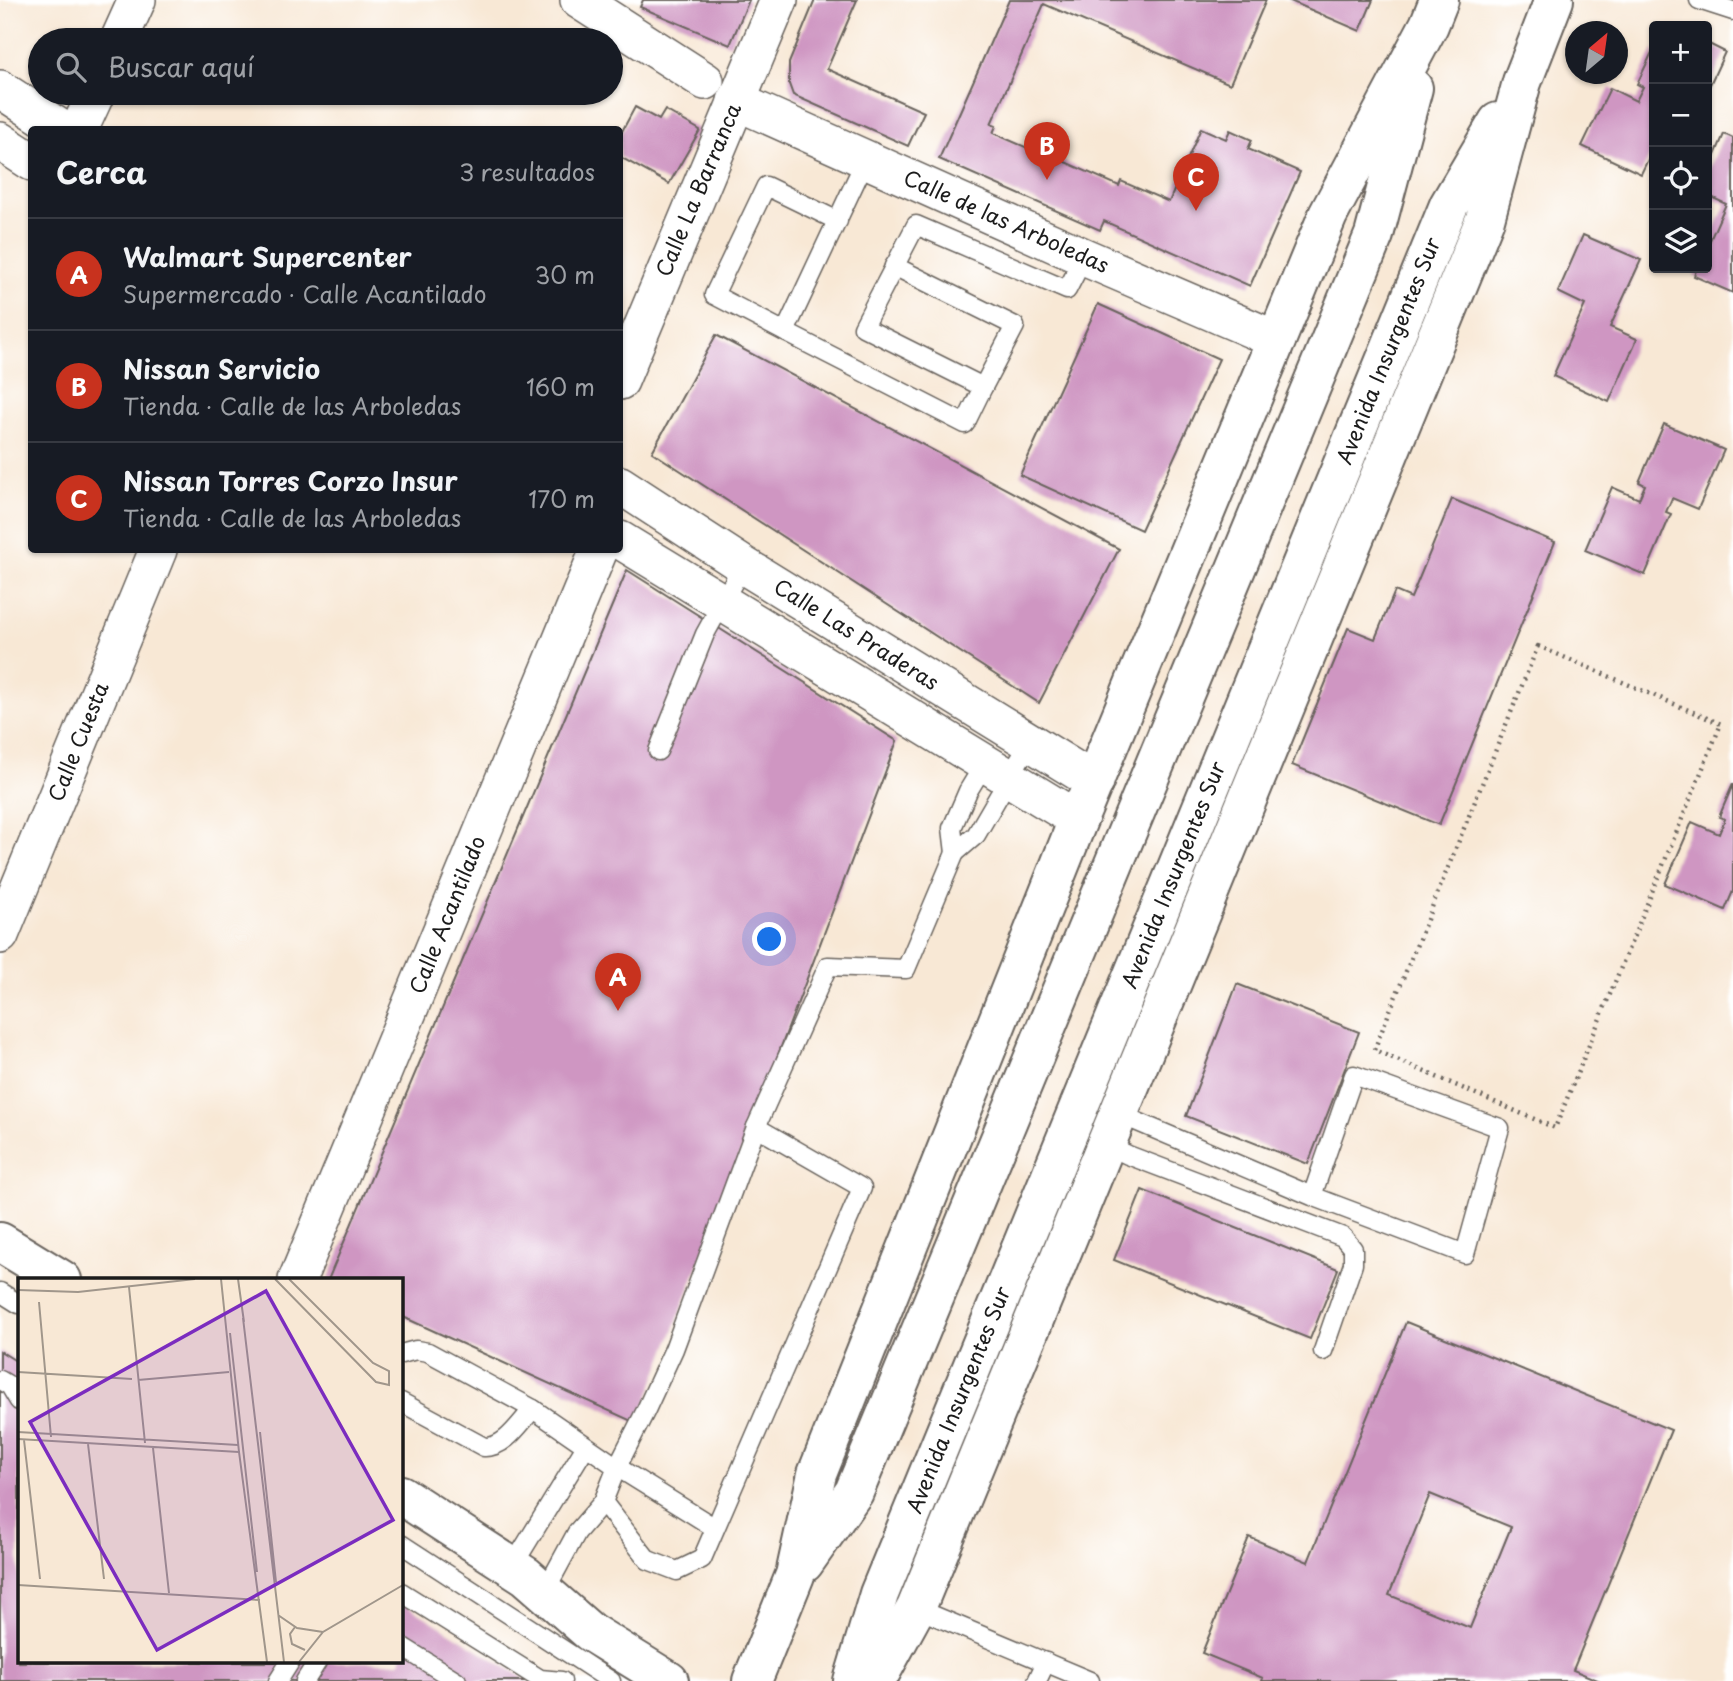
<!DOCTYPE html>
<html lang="es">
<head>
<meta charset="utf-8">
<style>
  body { margin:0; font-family:"Playpen Sans",sans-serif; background:#20242c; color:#f1f3f6 }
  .controls { position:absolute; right:21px; top:21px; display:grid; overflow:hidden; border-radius:7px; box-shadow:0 2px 5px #0004 }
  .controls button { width:63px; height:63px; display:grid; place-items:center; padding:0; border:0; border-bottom:2px solid #363941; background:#171b24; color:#f1f3f6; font:35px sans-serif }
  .compass { position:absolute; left:1565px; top:21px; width:63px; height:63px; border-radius:50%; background:#171b24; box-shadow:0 2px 5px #0004; rotate:29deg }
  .you { position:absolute; left:770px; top:940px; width:24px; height:24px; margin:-18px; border:5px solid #fff; border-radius:50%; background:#1a73e8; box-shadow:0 0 0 10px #1a73e833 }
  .badge { display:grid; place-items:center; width:46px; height:46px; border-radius:50%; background:#c8321e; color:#fff; font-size:23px; font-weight:700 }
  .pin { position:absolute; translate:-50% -58px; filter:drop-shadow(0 2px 4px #0008) }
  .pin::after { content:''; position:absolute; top:37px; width:24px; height:21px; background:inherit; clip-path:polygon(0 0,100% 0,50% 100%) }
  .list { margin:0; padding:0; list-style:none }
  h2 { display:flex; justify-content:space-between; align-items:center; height:91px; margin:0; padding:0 28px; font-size:30px }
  h2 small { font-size:23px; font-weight:400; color:#9ea1a6 }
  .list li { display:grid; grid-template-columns:46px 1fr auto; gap:21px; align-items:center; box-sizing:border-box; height:112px; padding:0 28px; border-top:2px solid #363941 }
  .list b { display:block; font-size:26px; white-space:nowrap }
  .list p { margin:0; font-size:23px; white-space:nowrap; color:#9ea1a6 }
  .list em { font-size:23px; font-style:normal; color:#9ea1a6 }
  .icon { flex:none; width:38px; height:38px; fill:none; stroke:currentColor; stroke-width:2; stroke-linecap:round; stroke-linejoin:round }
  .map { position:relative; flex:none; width:1733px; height:1681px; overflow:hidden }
  .search { position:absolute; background:#171b24; box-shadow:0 2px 5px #0004; left:28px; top:28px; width:595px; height:77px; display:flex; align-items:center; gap:18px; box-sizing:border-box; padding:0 24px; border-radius:38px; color:#9ea1a6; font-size:26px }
  .panel { position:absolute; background:#171b24; box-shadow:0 2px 5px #0004; left:28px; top:126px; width:595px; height:427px; border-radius:7px }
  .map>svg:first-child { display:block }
  .building { fill:#cf96c2; fill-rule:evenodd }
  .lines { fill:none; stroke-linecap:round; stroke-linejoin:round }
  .service-casing { stroke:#69635d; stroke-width:21 }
  .minor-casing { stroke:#69635d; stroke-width:40 }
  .tertiary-casing { stroke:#69635d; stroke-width:42 }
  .secondary-casing { stroke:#69635d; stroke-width:42 }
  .path { stroke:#69635d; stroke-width:4.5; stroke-dasharray:2 5; stroke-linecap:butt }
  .service { stroke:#fff; stroke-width:18 }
  .minor { stroke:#fff; stroke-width:37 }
  .tertiary { stroke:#fff; stroke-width:38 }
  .secondary { stroke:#fff; stroke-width:38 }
  .labels { text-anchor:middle; stroke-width:5; stroke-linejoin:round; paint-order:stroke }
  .street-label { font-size:21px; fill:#1c1c1c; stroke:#fff }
  .inset-road { fill:none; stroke:#a0968b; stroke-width:2 }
  .view { fill:#7b2cbf; fill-opacity:0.15; stroke:#7b2cbf; stroke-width:3.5 }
  .inset-edge { fill:none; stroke:#1c1c1c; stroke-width:3.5 }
</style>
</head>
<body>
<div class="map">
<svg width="1733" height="1681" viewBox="0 0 1733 1681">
  <rect width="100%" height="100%" fill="#fff"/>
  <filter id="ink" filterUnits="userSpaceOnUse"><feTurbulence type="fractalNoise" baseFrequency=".0143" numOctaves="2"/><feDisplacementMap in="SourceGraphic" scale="14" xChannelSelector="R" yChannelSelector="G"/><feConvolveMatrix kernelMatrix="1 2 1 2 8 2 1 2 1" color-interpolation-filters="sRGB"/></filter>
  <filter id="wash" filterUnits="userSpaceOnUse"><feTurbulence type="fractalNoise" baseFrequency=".00686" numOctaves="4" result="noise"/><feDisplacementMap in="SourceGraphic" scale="28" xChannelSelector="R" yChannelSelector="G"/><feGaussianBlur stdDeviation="1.57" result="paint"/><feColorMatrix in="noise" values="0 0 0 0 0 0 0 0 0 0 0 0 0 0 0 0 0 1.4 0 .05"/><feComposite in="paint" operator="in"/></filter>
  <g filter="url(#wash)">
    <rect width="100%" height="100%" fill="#f8e8d5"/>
    <g id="blocks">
      <g class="building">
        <path d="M643,0H749L730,45L640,7Z"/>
        <path d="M815,0H857L827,69L924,112L908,146L793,95L789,84V63Z"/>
        <path d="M1009,0H1266L1230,84L1044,4L991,124L996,126L993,133L1053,159L1054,157L1119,186L1121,181L1169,202L1201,128L1226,139L1230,130L1252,140L1248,149L1300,172L1250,286L1104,221L1100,230L939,159Z"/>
        <path d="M1288,0H1373L1360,31Z"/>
        <path d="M1707,43L1725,52L1707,91Z"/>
        <path d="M1654,48V147L1641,174L1582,146L1610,88L1636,101L1643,87L1637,84Z"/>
        <path d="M635,107L659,120L665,110L700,130L669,184L620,157V135Z"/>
        <path d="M1724,134L1733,138V293L1694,276L1697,268H1707V247L1726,204L1707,195V174Z"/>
        <path d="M1583,235L1641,260L1610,327L1637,339L1609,402L1553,376L1585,305L1558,292Z"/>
        <path d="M1098,304L1219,359L1141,530L1020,475Z"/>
        <path d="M716,335L1119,549L1039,703L652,452Z"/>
        <path d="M1664,424L1724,450L1698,509L1672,498L1666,512L1671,514L1645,575L1585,550L1612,487L1639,499L1645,485L1639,482Z"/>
        <path d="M1452,499L1555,542L1439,825L1292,765L1348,628L1375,639L1395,591L1411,598Z"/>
        <path d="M627,570L897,741L638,1424L401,1316V1280H328Z"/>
        <path d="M1733,784V891L1725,910L1665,884L1692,822L1719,834L1725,819L1719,817Z"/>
        <path d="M1237,984L1359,1032L1308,1164L1186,1116Z"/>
        <path d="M1142,1190L1338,1269L1310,1339L1114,1260Z"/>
        <path d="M1406,1322L1671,1430L1573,1670L1600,1681H1262L1263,1678L1202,1653L1249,1537L1308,1562ZM1430,1494L1511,1527L1470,1628L1389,1595Z"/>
        <path d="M0,1351L19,1363V1662H401V1602L528,1681H0Z"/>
      </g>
    </g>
  </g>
  <g filter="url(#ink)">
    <use href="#blocks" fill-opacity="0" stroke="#69635d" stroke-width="2"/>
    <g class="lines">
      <defs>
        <g id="service">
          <path d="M1699,0L1733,11"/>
          <path d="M866,159L785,332L965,424L983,387L863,327L916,225L1067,290L1084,257"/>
          <path d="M894,266L1015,326L983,387"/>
          <path d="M785,332L714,295L766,186L838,221"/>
          <path d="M658,751L705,634L743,565"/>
          <path d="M985,763L968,791L952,828L955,853L976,835L1030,742"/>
          <path d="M1119,1114L1312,1196L1465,1254L1500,1128L1354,1075L1312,1196"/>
          <path d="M1107,1145L1128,1155L1343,1237L1353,1249V1264L1323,1351"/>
          <path d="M0,1292L19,1304"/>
          <path d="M401,1354L416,1350L428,1352L533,1409L617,1467L715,1528"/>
          <path d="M0,1380L10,1386L19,1401"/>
          <path d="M401,1402L484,1447C505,1448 519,1424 533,1409"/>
          <path d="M603,1502L648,1560L677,1571L702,1559L862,1188L756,1127"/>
          <path d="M401,1544L611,1681"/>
          <path d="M512,1567L586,1446"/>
          <path d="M545,1591L577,1532L603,1502L617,1467L645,1412L674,1349L756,1127L828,966L906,969L955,853"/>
          <path d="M401,1592L540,1679L562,1681"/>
          <path d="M916,1608L1090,1681"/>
          <path d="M401,1646L457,1681"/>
          <path d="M278,1681L290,1662"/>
          <path d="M305,1681L317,1662"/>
          <path d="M1037,1681L1046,1662"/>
        </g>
        <g id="minor">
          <path d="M579,0L705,81"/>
          <path d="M119,40L137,0"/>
          <path d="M0,89L63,130"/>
          <path d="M736,101L1084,257L1277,340"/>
          <path d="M79,130L96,93"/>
          <path d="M0,141L32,162"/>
          <path d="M620,381L779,0"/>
          <path d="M620,485L743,565L1095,782"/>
          <path d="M620,540L1078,820"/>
          <path d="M0,935L158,550"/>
          <path d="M297,1280L599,550"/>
        </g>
        <g id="tertiary">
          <path d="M0,1242L62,1280"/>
          <path d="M401,1495L526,1576L590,1632L669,1681"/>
        </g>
        <g id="secondary">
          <path d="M804,1563L854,1492L1374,235L1413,88"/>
          <path d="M752,1681L795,1575L817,1474L1078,820L1328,215L1429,25L1439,0"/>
          <path d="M853,1681L879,1594L1449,205L1498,122"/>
          <path d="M876,1681L916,1608L1485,219L1522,82L1554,0"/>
        </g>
      </defs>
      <use href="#service" class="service-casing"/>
      <use href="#minor" class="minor-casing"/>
      <use href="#tertiary" class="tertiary-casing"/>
      <use href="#secondary" class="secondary-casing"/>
      <path class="path" d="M1538,646L1721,724L1555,1128L1374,1050Z"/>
      <use href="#service" class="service"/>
      <use href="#minor" class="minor"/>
      <use href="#tertiary" class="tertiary"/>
      <use href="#secondary" class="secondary"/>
    </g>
  </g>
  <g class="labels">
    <g class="street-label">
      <text transform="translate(699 190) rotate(-67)" y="7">Calle La Barranca</text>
      <text transform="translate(1006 222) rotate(24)" y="7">Calle de las Arboledas</text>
      <text transform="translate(1389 351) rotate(-68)" y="7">Avenida Insurgentes Sur</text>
      <text transform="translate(856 635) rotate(32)" y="7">Calle Las Praderas</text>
      <text transform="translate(79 742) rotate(-68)" y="7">Calle Cuesta</text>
      <text transform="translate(1174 875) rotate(-68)" y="7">Avenida Insurgentes Sur</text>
      <text transform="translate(448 915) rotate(-68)" y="7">Calle Acantilado</text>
      <text transform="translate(959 1400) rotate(-68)" y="7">Avenida Insurgentes Sur</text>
    </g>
  </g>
  <g transform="translate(18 1278)">
    <rect width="385" height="385" fill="#f8e8d5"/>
    <path class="inset-road" d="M203,1L221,174L249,384M220,1L226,44M257,1L358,104L371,107V93L355,85L271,1M111,9L127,165M0,12L60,14L177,1M21,24L33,159M225,40L266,384M212,55L239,294M0,94L114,101M120,102L211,94M0,154L220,167M242,154L258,304M0,161L221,174M6,162L22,301M70,166L86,301M135,170L151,315M0,307L242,322M260,337L279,350L305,354M277,349L272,356L274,366L287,372M281,384L305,354L385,307"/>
    <path class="view" d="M248,13L375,242L139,372L12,144Z"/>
    <rect width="385" height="385" class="inset-edge"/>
  </g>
</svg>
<div class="controls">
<button>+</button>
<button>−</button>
<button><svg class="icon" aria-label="locate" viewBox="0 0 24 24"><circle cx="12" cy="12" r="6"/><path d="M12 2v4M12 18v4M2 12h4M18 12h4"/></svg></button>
<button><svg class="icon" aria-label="layers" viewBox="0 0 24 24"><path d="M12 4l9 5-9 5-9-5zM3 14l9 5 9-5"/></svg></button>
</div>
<svg class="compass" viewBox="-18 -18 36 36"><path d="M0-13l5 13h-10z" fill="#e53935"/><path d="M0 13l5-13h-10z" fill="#9ea1a6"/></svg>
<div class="you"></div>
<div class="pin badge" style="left:618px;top:1011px">A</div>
<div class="pin badge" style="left:1047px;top:180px">B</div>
<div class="pin badge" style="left:1196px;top:211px">C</div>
<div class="search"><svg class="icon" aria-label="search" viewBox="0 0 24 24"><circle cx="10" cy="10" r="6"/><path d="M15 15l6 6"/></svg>Buscar aquí</div>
<section class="panel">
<h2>Cerca<small>3 resultados</small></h2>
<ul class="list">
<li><span class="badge">A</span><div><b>Walmart Supercenter</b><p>Supermercado · Calle Acantilado</p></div><em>30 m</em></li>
<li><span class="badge">B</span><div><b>Nissan Servicio</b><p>Tienda · Calle de las Arboledas</p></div><em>160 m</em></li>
<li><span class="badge">C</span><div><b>Nissan Torres Corzo Insur</b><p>Tienda · Calle de las Arboledas</p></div><em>170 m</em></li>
</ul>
</section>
</div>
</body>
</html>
